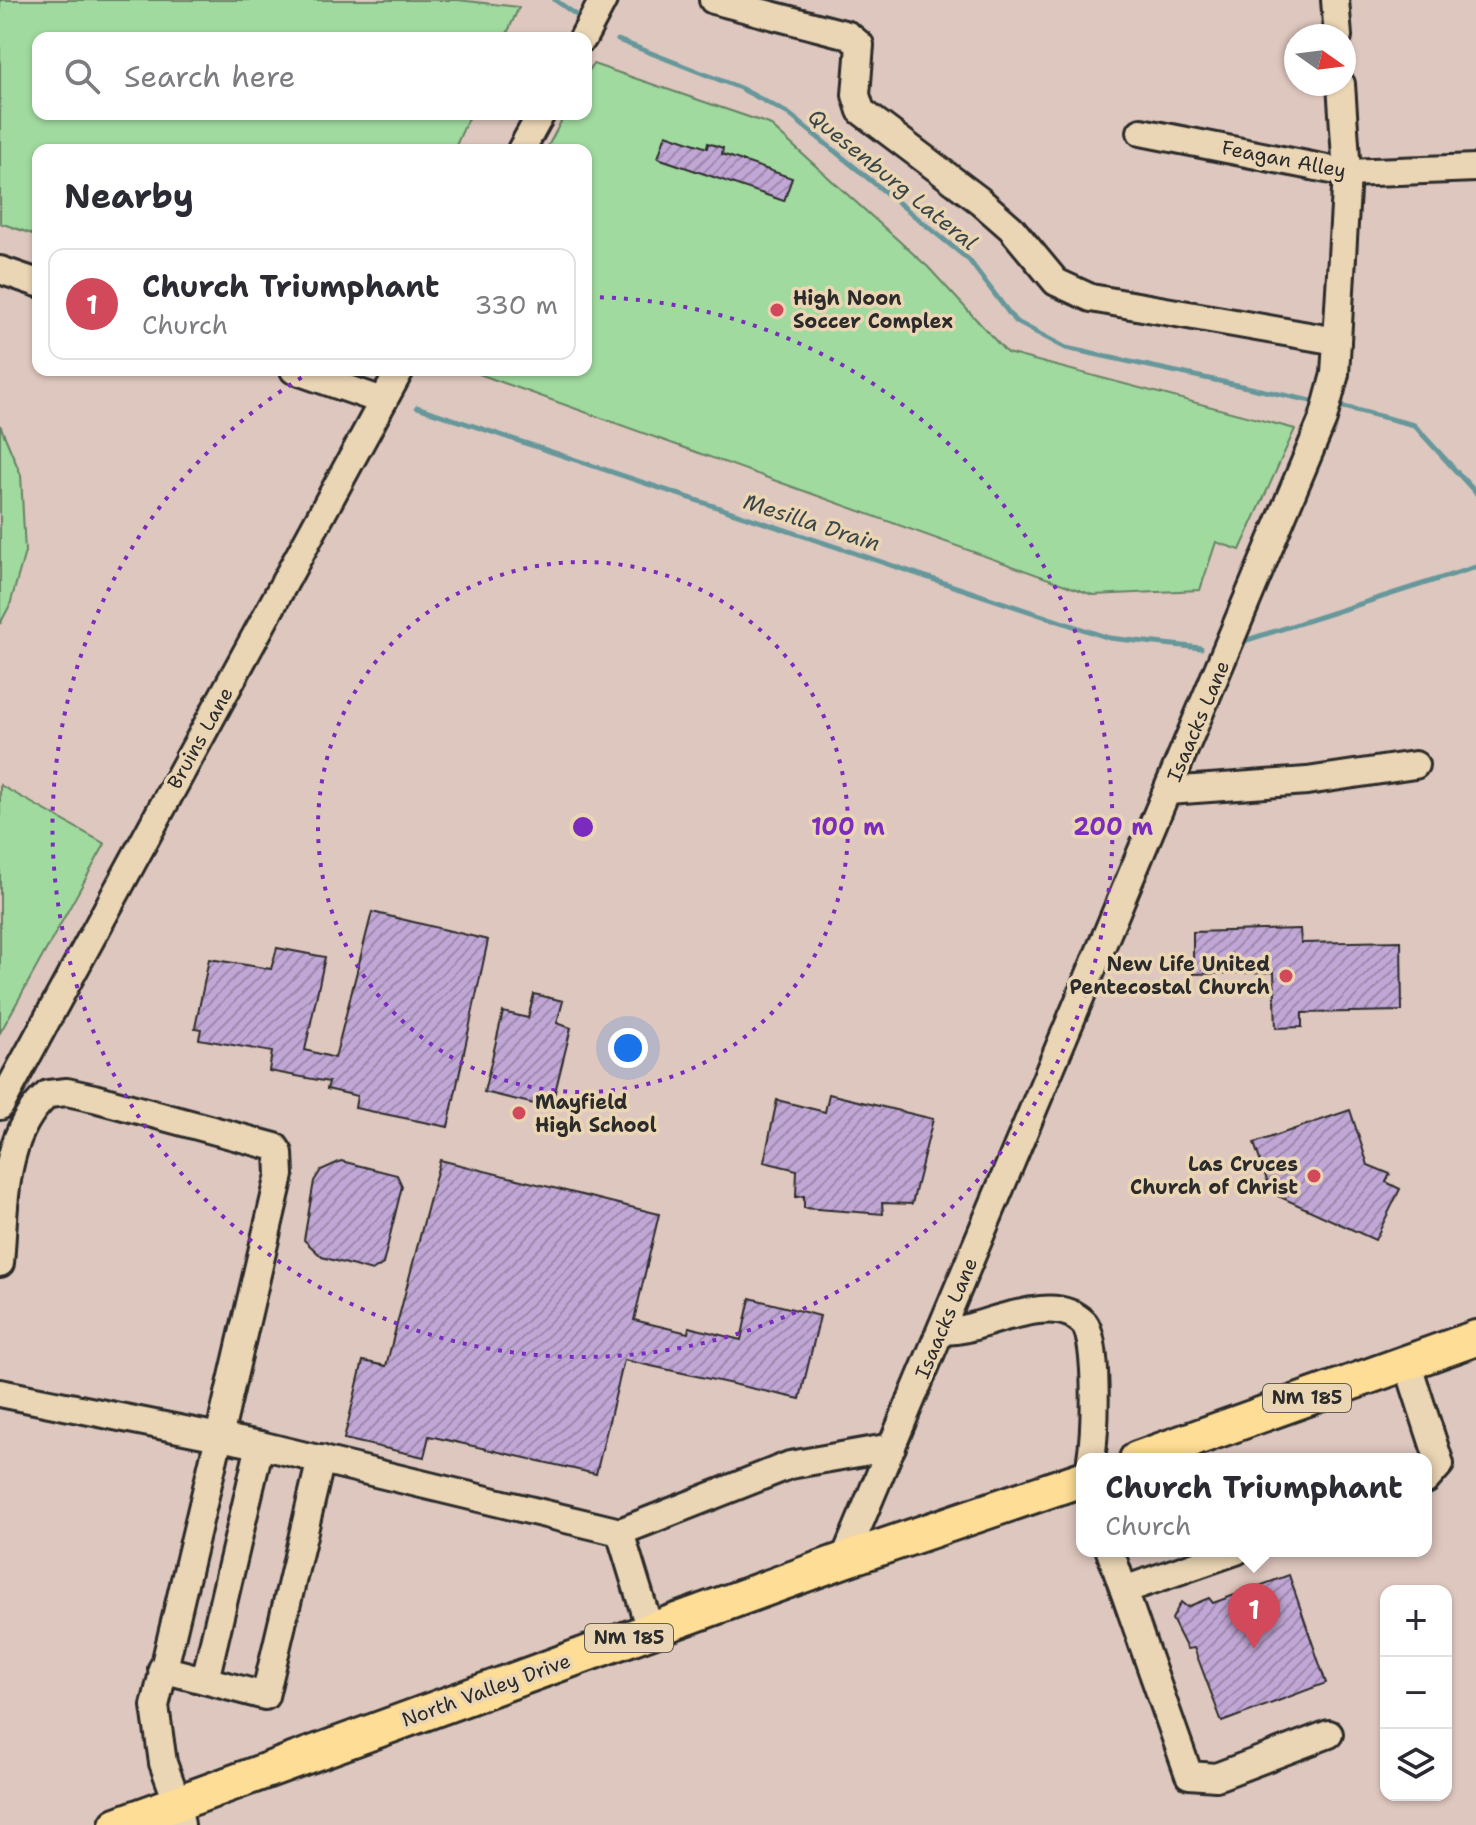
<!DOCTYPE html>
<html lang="en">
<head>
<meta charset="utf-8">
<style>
  body { margin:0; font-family:"Shantell Sans",sans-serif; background:#f7f7f7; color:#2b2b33 }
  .controls { position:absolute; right:24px; bottom:24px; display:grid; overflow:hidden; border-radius:16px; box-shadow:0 2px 6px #0004 }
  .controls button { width:72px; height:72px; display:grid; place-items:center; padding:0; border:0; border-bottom:2px solid #e1e1e2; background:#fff; color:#2b2b33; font:40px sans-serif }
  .compass { position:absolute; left:1284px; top:24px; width:72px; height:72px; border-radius:50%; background:#fff; box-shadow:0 2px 6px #0004; rotate:104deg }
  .you { position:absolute; left:628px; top:1048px; width:28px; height:28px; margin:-20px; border:6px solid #fff; border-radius:50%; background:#1a73e8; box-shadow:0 0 0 12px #1a73e833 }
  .badge { display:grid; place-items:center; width:52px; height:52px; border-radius:50%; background:#d1495b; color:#fff; font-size:26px; font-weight:700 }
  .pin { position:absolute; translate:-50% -66px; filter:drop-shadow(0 2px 4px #0008) }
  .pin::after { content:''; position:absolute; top:42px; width:28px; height:24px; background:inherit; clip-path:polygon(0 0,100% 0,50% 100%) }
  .popup { position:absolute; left:1076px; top:1453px; width:356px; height:104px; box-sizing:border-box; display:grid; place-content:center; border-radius:16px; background:#fff; filter:drop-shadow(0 2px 6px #0005); font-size:26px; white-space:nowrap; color:#7c7c81 }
  .popup b { font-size:30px; color:#2b2b33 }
  .popup::after { content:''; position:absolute; left:50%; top:100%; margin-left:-16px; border:16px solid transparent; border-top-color:#fff }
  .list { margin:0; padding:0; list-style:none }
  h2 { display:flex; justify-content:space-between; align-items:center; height:104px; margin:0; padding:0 32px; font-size:34px }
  h2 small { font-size:26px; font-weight:400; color:#7c7c81 }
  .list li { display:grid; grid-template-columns:52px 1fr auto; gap:24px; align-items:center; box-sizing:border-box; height:112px; margin:0 16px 16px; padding:0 16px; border:2px solid #e1e1e2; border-radius:16px }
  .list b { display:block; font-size:30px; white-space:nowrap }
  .list p { margin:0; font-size:26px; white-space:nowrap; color:#7c7c81 }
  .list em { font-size:26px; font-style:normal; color:#7c7c81 }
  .icon { flex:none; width:44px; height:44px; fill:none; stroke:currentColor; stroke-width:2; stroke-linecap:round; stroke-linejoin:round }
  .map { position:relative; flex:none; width:1476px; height:1825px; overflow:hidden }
  .search { position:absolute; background:#fff; box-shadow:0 2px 6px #0004; left:32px; top:32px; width:560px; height:88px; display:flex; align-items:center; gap:20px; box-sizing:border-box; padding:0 28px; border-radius:16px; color:#7c7c81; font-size:30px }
  .panel { position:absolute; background:#fff; box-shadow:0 2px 6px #0004; left:32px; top:144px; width:560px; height:232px; border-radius:16px }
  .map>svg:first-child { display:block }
  .pitch { fill:#a0da9f; stroke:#668265; stroke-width:2 }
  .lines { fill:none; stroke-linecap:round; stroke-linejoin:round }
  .stream { stroke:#66979b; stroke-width:5 }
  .building { fill:url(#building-hatch); stroke:#2b2b2b; stroke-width:2 }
  .minor-casing { stroke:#2b2b2b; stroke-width:32 }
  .major-casing { stroke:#2b2b2b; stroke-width:40 }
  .minor { stroke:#ead5b4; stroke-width:26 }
  .major { stroke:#fedd96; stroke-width:34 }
  .ring { fill:none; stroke:#7b2cbf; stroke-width:4; stroke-dasharray:4 8 }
  .poi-dot { fill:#d1495b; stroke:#ead5b4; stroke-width:3 }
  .labels { text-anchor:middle; stroke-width:7; stroke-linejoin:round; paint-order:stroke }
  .shield { fill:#ead5b4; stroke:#645e54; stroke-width:2 }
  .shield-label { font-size:18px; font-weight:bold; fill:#2b2b2b }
  .street-label { font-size:20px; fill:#2b2b2b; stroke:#ead5b4 }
  .poi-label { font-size:20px; font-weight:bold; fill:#2b2b2b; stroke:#ead5b4; text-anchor:start }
  .water-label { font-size:22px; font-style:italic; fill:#3a4647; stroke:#ead5b4 }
  .centre { fill:#7b2cbf; stroke:#ead5b4; stroke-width:4 }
  .ring-label { font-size:24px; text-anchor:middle; font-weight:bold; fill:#7b2cbf; stroke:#ead5b4; stroke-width:7; stroke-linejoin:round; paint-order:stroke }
</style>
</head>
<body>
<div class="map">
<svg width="1476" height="1825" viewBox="0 0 1476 1825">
  <defs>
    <pattern id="building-hatch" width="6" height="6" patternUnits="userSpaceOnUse" patternTransform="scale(2)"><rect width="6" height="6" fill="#c1a7d5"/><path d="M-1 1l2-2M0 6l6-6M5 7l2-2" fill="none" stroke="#9d88ad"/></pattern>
  </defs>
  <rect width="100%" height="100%" fill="#dec7be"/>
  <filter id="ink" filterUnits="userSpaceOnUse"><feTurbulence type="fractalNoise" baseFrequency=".0125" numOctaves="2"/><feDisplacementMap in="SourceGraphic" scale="16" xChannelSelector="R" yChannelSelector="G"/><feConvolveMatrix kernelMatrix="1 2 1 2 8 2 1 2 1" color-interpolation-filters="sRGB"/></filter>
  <g filter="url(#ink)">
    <g class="pitch">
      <path d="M0,0H458L519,7L505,38H38V114H470L454,150H38V236L0,223Z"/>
      <path d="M593,64L769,124L928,267L1007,353L1295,429L1240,550L1216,542L1200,590L1093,595L468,370H586V150H546L565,114H586V76Z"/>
      <path d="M0,425L21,475L25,552L10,605L0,624Z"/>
      <path d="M0,785L105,844L0,1033Z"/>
    </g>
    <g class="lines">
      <g class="stream">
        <path d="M555,0L578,16"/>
        <path d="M618,40L740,88L789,114L969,260L1015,321L1066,348L1316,402"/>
        <path d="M1340,406L1414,425L1476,493"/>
        <path d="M417,407L1109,638L1201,648"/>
        <path d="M1241,642L1476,567"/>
      </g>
    </g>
    <g class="building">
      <path d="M666,134L707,148L708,143L723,148L722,154L792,178L784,201L658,158Z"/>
      <path d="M372,912L488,940L448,1127L355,1108L357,1096L327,1089L329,1082L269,1071L272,1052L199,1039L201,1029L195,1028L209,959L271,969L277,948L325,957L305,1050L335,1058Z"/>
      <path d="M1300,929L1301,943L1401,941L1402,1011L1302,1013V1027L1276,1028L1274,972L1193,974V932Z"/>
      <path d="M534,994L563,1001L557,1023L571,1028L551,1108L484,1092L503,1012L528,1018Z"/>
      <path d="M829,1094L933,1119L912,1204L882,1203L883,1214L804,1208V1196L796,1197L797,1170L764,1162L777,1100L825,1112Z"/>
      <path d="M1350,1110L1368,1165L1390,1174L1386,1182L1400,1189L1375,1240L1278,1196L1269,1186L1254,1143Z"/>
      <path d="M440,1160L659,1214L634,1320L688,1333L689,1327L741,1340L750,1298L820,1316L800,1399L624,1360L596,1474L429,1436L424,1457L344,1439L363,1361L386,1366Z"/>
      <path d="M341,1161L397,1175L402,1186L383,1264L372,1271L322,1257L304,1240L314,1181L321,1170Z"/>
      <path d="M1289,1575L1326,1683L1222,1722L1194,1648L1187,1649L1172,1619L1181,1602L1187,1607L1209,1598L1213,1603Z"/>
    </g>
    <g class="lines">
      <defs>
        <g id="minor">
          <path d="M713,0L848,35L860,45L856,95L861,111L979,200L1011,228L1056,282L1091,298L1337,341"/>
          <path d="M1335,0L1338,36"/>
          <path d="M583,38L603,0"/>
          <path d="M1141,132L1347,173L1476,168"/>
          <path d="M521,150L541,114"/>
          <path d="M0,270L38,283"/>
          <path d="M294,370L383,401"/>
          <path d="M1168,791L1307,781L1415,765"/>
          <path d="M0,1106L400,370"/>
          <path d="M0,1263C5,1207 1,1134 48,1094L67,1092L94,1098L275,1147L279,1153L280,1175L219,1437L260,1445"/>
          <path d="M941,1331C967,1332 988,1320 1013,1315C1030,1311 1052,1306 1069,1313C1073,1314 1081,1320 1084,1323C1099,1342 1095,1434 1091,1459"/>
          <path d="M1407,1362L1440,1464L1426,1480"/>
          <path d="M0,1393L219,1437L155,1706L163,1763L177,1801L181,1825"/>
          <path d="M620,1532L790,1465L892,1447"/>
          <path d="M1110,1551L1189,1775L1216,1777L1329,1734"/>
          <path d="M844,1560L1323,419L1335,374L1347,173L1341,84"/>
          <path d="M1124,1590L1236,1551"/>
          <path d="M162,1669L265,1696L321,1459"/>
          <path d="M205,1680L260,1445L620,1532L650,1630"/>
        </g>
        <g id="major">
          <path d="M1137,1459L1476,1338"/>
          <path d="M117,1825L844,1560L1082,1479"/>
        </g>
      </defs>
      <use href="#minor" class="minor-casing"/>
      <use href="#major" class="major-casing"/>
      <use href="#minor" class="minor"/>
      <use href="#major" class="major"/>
    </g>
  </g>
  <g class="ring">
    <circle cx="583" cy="827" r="265"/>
    <path d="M588 297A530 530 0 1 1 314 370"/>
  </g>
  <g class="poi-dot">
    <circle cx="777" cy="310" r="8"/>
    <circle cx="1286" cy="976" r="8"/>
    <circle cx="519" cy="1113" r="8"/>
    <circle cx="1314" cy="1176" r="8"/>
  </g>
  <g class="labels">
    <g class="shield">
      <rect x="1263" y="1384" width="88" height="28" rx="6"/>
      <rect x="585" y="1624" width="88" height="28" rx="6"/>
    </g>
    <g class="shield-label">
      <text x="1307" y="1404">NM 185</text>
      <text x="629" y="1644">NM 185</text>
    </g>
    <g class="street-label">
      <text transform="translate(1284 159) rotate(11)" y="7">Feagan Alley</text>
      <text transform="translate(1198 721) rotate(-67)" y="7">Isaacks Lane</text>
      <text transform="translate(200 738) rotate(-61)" y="7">Bruins Lane</text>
      <text transform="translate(946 1318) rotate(-67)" y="7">Isaacks Lane</text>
      <text transform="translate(486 1690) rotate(-20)" y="7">North Valley Drive</text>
    </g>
    <g class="poi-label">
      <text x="793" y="305">High Noon<tspan x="793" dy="23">Soccer Complex</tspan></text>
      <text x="1270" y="971" text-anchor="end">New Life United<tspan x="1270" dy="23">Pentecostal Church</tspan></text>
      <text x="535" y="1109">Mayfield<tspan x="535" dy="23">High School</tspan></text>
      <text x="1298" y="1171" text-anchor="end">Las Cruces<tspan x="1298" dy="23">Church of Christ</tspan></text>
    </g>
    <g class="water-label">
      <text transform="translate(893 179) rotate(39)" y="8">Quesenburg Lateral</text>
      <text transform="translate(812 522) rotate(18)" y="8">Mesilla Drain</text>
    </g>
  </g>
  <circle cx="583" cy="827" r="12" class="centre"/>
  <g class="ring-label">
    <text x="848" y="835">100 m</text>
    <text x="1113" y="835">200 m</text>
  </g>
</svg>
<div class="controls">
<button>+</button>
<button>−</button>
<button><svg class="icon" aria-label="layers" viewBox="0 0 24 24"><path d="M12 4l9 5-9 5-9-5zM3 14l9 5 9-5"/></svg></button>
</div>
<svg class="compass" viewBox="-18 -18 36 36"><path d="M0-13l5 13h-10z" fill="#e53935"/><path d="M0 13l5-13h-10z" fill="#7c7c81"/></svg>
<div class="you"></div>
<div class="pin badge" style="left:1254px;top:1649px">1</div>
<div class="popup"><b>Church Triumphant</b>Church</div>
<div class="search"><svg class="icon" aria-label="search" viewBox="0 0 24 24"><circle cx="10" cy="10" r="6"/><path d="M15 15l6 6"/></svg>Search here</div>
<section class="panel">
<h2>Nearby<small></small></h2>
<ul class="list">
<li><span class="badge">1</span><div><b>Church Triumphant</b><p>Church</p></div><em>330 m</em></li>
</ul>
</section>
</div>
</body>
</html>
